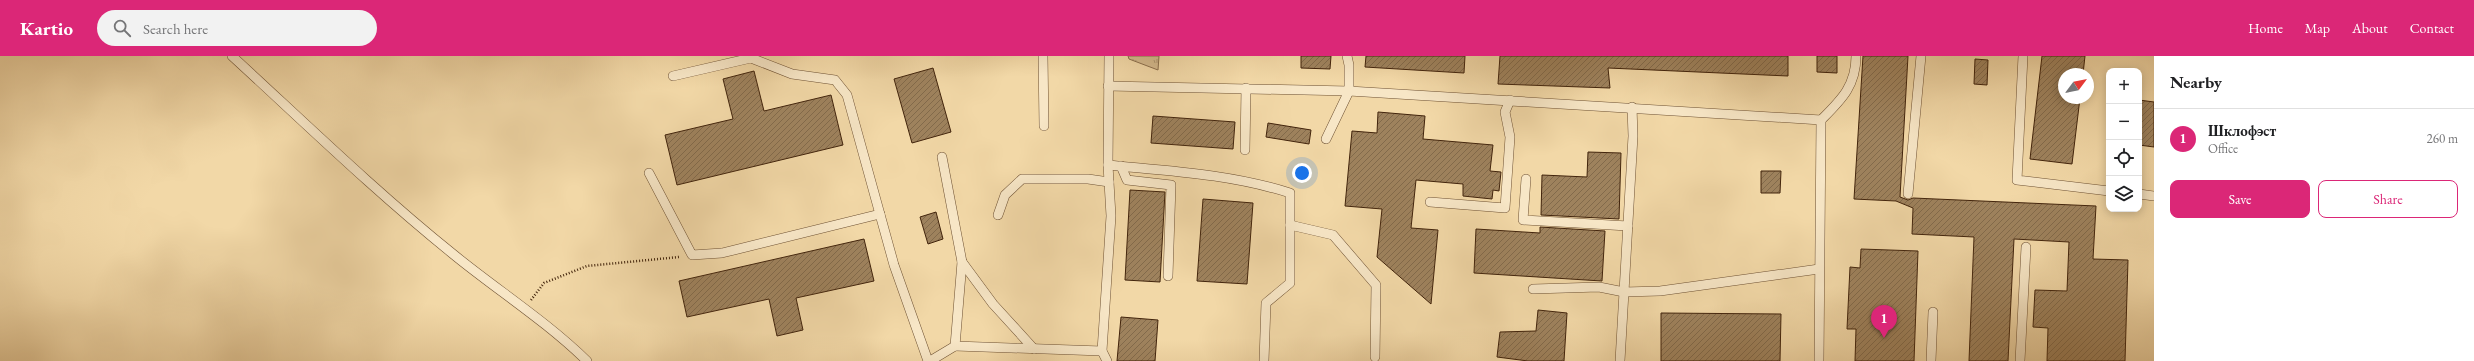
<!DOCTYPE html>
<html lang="en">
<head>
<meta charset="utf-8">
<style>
  body { margin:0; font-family:"EB Garamond",serif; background:#f2f2f2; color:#202124 }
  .controls { position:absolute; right:12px; top:12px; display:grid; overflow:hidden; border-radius:8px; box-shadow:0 2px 10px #0003 }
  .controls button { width:36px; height:36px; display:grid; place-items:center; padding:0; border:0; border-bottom:1px solid #e0e0e0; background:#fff; color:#202124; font:20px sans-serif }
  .compass { position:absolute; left:2058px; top:12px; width:36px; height:36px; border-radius:50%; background:#fff; box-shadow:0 2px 10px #0003; rotate:58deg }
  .you { position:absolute; left:1302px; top:117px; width:14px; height:14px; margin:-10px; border:3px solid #fff; border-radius:50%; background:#1a73e8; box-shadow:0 0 0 6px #1a73e833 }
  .badge { display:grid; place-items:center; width:26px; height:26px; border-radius:50%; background:#db2777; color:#fff; font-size:13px; font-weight:700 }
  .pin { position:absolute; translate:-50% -33px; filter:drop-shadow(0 1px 2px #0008) }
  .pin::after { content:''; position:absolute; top:21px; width:14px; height:12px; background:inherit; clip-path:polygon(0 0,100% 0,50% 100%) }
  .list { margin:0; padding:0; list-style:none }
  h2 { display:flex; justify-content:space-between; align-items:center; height:52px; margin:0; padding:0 16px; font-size:17px }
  h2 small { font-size:13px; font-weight:400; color:#757577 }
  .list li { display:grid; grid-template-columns:26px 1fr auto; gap:12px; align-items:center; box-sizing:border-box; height:60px; padding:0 16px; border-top:1px solid #e0e0e0 }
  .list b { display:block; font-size:15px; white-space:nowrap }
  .list p { margin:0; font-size:13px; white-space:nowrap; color:#757577 }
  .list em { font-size:13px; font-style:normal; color:#757577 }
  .actions { display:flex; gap:8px; padding:12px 16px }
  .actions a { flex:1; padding:9px 0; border:1px solid #db2777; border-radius:8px; text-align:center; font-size:14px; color:#db2777 }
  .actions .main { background:#db2777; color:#fff }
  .icon { flex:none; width:22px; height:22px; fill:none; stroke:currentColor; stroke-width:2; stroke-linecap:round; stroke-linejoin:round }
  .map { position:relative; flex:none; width:2154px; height:305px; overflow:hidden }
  header { display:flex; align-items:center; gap:24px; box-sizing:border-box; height:56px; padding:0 20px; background:#db2777; color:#fff }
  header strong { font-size:19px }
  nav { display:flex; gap:22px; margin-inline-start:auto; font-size:14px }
  .search { width:280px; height:36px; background:#f2f2f2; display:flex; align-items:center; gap:10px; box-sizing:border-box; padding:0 14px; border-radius:22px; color:#757577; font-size:15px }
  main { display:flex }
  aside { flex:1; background:#fff }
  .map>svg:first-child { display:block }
  .grass { fill:url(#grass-tufts); stroke:#8b6e4c }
  .building { fill:url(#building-hatch); stroke:#42240c }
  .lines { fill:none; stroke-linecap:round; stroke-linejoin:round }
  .service-casing { stroke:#6e5133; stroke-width:10 }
  .path { stroke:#42240c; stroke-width:2.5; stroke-dasharray:1 2; stroke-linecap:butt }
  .service { stroke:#f7e6c6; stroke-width:9 }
</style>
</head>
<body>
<header>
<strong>Kartio</strong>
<div class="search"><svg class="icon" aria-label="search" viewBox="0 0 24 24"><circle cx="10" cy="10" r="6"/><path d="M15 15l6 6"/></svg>Search here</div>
<nav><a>Home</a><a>Map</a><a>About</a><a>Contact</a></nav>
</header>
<main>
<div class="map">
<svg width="2154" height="305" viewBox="0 0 2154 305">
  <defs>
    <pattern id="grass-tufts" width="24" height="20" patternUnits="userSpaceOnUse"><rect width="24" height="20" fill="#d4b98d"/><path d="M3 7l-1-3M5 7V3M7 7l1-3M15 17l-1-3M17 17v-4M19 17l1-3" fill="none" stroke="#ae9672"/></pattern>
    <pattern id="building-hatch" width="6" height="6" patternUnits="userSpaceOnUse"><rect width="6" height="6" fill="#9e825d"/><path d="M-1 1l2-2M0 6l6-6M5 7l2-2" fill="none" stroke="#826a4b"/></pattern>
  </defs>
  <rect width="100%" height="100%" fill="#f2d8a7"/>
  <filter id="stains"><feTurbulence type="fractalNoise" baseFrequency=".005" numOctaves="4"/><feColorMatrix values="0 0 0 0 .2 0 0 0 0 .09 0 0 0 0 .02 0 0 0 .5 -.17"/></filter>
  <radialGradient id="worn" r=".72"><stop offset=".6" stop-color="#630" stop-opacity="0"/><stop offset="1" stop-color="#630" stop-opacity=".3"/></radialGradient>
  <path class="grass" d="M1128,0H1159L1158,14L1129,3Z"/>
  <g class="building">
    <path d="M1301,0H1331L1330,13L1301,12Z"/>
    <path d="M1366,0H1465L1464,17L1365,11Z"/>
    <path d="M1500,0H1788V20L1608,12L1610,32L1498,28Z"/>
    <path d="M1817,0H1837V17L1817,16Z"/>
    <path d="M1863,0H1908L1900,141L1908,144L1913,142L2096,150L2093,203L2128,204L2125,305H2047L2048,272L2033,271L2035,234L2067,235L2069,186L2014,183L2008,305H1969L1974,181L1912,178L1913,152L1896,145L1854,143Z"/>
    <path d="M2042,0H2085L2083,18H2064V42H2080L2072,108L2030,103Z"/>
    <path d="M1975,3L1988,4L1987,29L1974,28Z"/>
    <path d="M933,12L951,76L912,87L894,23Z"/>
    <path d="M754,15L764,55L831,39L843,89L677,129L665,79L733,63L723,23Z"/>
    <path d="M2139,44L2154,46V91L2139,89Z"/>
    <path d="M1378,56L1425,60L1423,83L1493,89L1490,115L1501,116L1499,135L1493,134L1492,143L1463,140V128L1416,124L1411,172L1438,174L1431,248L1377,201L1382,153L1345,150L1352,75L1377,77Z"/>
    <path d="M1153,60L1235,66L1233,93L1151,87Z"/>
    <path d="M1268,67L1311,74L1309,88L1266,81Z"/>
    <path d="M1588,96L1621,97L1619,163L1541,159L1542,119L1587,121Z"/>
    <path d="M1761,115H1781L1780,137H1761Z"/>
    <path d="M1130,134L1165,136L1160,226L1125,224Z"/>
    <path d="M1203,143L1253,147L1247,228L1197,225Z"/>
    <path d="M936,156L943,183L928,188L920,161Z"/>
    <path d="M1540,171L1605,175L1602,225L1474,217L1476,173L1540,177Z"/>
    <path d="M864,183L874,225L796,242L803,274L777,280L769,243L687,261L679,225Z"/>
    <path d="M1861,193L1918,195L1914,305H1855L1856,273H1847L1850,211L1860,212Z"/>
    <path d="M1538,254L1567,257L1564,305H1528L1497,301L1500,276L1536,275Z"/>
    <path d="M1661,257L1781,258L1780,305H1661Z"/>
    <path d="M1121,261L1158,264L1155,305H1117Z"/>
  </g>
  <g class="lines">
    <defs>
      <g id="service">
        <path d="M232,0C305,67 376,136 453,198C497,234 546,265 587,305"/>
        <path d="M1043,0L1044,70"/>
        <path d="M2023,0L2017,124L2109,135"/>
        <path d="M673,20L751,2L792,18L835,24L847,39L894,209L928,305"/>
        <path d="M1108,30L1349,35L1821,64L1819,305"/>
        <path d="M1821,64C1841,44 1856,30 1856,0"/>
        <path d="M1326,83L1349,35V9L1347,0"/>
        <path d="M1245,94L1246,32"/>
        <path d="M1108,109C1169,115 1231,118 1290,137V227L1266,247L1264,305"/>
        <path d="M1121,110L1127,124L1171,129L1168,220"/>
        <path d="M649,117L692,199L722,197L880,158"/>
        <path d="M1526,123L1523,164L1628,170"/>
        <path d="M1908,138L1921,0"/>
        <path d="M2139,138L2154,140"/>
        <path d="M1430,146L1505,152L1510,81L1505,56L1510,44"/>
        <path d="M998,159L1005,139L1022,123H1088L1109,126"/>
        <path d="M1290,169L1333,179L1376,229L1375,301"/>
        <path d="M962,206L993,248L1034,293"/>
        <path d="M1533,233L1599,231L1624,236L1660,235L1819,213"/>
        <path d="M955,290L1102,295"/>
        <path d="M930,305L955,290L962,206L942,101"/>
        <path d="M1107,305L1102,295L1111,160L1108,109L1109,0"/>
        <path d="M1620,305L1633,80L1632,51"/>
        <path d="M1931,305L1933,256"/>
        <path d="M2020,305L2026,191"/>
      </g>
    </defs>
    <use href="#service" class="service-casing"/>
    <path class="path" d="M531,244L544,227L587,210L679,201"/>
    <use href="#service" class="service"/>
  </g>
  <rect width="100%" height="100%" filter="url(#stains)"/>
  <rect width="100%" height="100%" fill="url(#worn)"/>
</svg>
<div class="controls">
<button>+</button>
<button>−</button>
<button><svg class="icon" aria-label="locate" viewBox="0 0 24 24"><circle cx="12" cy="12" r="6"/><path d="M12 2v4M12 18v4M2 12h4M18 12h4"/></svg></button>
<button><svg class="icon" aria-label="layers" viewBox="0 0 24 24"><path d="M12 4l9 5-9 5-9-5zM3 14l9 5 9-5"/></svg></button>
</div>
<svg class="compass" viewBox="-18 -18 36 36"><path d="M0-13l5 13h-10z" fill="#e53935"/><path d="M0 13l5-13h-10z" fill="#757577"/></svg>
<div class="you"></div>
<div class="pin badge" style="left:1884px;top:282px">1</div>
</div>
<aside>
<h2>Nearby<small></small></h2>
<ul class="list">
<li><span class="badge">1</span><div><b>Шклофэст</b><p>Office</p></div><em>260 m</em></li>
</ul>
<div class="actions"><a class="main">Save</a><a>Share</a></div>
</aside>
</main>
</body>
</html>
